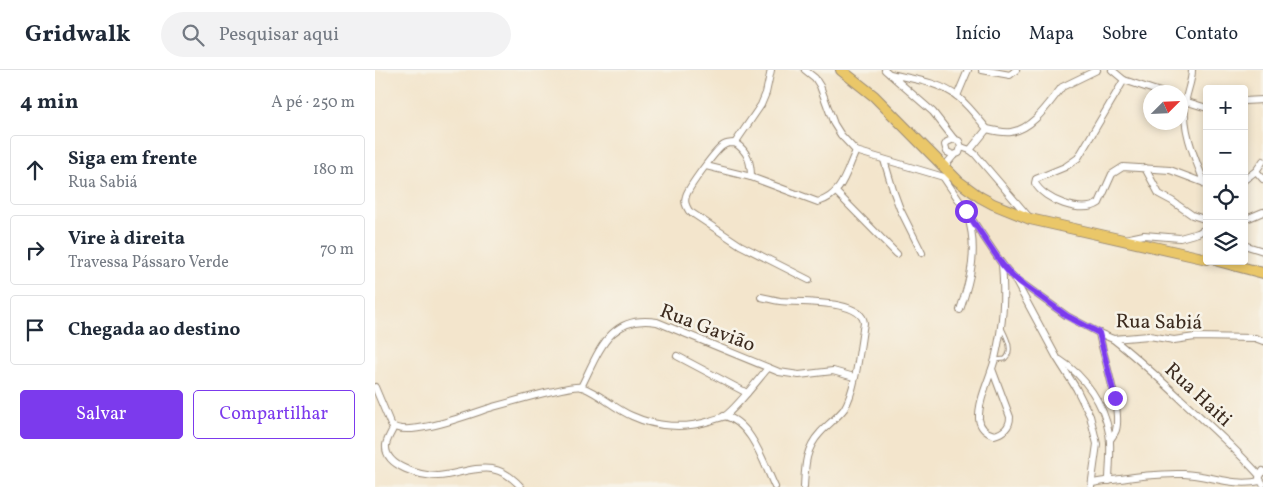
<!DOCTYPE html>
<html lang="pt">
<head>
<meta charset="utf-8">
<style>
  body { margin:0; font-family:Vollkorn,serif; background:#f2f2f3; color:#1f2937 }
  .controls { position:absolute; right:15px; top:15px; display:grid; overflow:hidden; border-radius:5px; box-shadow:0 2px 8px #0003 }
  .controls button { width:45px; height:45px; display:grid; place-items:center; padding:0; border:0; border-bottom:1px solid #e0e1e3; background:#fff; color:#1f2937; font:25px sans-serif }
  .compass { position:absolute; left:768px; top:15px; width:45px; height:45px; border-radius:50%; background:#fff; box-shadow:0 2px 8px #0003; rotate:66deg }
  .stop { position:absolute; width:15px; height:15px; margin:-11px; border:4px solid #7c3aed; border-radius:50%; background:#fff }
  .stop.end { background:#7c3aed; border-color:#fff; box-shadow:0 1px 5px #0008 }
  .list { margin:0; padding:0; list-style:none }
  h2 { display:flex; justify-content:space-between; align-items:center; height:65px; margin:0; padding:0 20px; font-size:21px }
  h2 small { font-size:16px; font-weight:400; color:#747a83 }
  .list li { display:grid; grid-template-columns:32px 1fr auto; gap:15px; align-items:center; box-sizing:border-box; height:70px; margin:0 10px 10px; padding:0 10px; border:1px solid #e0e1e3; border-radius:5px }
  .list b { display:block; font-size:19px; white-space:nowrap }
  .list p { margin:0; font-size:16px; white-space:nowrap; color:#747a83 }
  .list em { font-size:16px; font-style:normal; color:#747a83 }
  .actions { display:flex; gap:10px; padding:15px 20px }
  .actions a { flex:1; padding:11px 0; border:1px solid #7c3aed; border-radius:5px; text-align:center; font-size:18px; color:#7c3aed }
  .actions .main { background:#7c3aed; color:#fff }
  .icon { flex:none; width:28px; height:28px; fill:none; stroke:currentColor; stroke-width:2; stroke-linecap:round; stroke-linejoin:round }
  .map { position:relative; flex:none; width:888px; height:417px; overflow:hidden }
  header { display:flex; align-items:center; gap:30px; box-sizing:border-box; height:70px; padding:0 25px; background:#fff; border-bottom:1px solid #e0e1e3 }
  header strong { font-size:24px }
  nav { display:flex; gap:28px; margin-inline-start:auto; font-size:18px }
  .search { width:350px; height:45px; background:#f2f2f3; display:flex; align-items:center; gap:12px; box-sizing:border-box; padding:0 18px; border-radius:28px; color:#747a83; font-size:19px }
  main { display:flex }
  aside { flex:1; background:#fff }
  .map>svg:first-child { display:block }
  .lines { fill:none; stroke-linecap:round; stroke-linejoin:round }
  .service-casing { stroke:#978875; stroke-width:5 }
  .minor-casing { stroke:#978875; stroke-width:8 }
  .primary-casing { stroke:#978875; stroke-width:12 }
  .service { stroke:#fff; stroke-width:3 }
  .minor { stroke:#fff; stroke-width:6 }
  .primary { stroke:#eac769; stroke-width:10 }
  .route { stroke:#7c3aed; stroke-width:6 }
  .labels { text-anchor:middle; stroke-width:5; stroke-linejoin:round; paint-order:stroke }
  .street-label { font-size:20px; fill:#3b2a1e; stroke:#f7f3e8 }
</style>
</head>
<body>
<header>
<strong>Gridwalk</strong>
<div class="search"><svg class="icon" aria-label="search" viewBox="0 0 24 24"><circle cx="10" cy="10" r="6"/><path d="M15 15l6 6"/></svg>Pesquisar aqui</div>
<nav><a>Início</a><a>Mapa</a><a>Sobre</a><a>Contato</a></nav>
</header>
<main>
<aside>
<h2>4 min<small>A pé · 250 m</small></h2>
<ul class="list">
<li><svg class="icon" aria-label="ahead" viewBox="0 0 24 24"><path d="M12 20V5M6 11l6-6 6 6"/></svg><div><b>Siga em frente</b><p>Rua Sabiá</p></div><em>180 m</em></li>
<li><svg class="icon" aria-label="right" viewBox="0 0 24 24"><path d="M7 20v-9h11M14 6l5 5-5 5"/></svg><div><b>Vire à direita</b><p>Travessa Pássaro Verde</p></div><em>70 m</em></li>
<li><svg class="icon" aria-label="arrive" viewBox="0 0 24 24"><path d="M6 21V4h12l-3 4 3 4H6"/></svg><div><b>Chegada ao destino</b></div></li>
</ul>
<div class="actions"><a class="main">Salvar</a><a>Compartilhar</a></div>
</aside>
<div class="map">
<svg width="888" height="417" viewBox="0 0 888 417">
  <rect width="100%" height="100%" fill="#f7f3e8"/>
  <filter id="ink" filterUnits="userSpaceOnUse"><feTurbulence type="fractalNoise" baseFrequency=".02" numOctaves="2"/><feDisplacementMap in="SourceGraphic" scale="10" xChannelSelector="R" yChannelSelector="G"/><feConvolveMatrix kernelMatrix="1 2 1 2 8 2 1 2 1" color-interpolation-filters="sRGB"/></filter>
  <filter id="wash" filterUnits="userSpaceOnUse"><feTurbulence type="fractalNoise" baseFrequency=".0096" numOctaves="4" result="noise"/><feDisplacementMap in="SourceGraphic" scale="20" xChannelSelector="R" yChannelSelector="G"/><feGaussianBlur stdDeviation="1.12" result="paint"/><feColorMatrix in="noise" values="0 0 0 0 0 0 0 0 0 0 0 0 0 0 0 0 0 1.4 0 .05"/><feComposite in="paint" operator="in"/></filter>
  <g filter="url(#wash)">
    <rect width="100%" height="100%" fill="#f3e5cc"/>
  </g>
  <g filter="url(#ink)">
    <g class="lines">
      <defs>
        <path id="service" d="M619,290L630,289C639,281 632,268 627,258"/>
        <g id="minor">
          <path d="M430,0L440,8L445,16L459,54L466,65L481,81L572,108"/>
          <path d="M510,0L558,42L579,69L584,71L586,77L595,80L600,84L653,146"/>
          <path d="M607,0L635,5L641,0"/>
          <path d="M737,0L749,10L785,22"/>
          <path d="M817,0C817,12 811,23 810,35C808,63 820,88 830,114"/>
          <path d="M515,4C537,9 565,12 583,27C594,36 603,48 612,59C620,61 628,63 636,62C658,59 674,33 687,17L722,0"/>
          <path d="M749,10L703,88L690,97L661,109L660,113C669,130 707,145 724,133L737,104L748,97L795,100L832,114"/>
          <path d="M582,26L593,0"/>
          <path d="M806,30L832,38"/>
          <path d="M869,31L888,30"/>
          <path d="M360,73L386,35L391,23L396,0"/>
          <path d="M595,80L612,59"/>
          <path d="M579,85L572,82L570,75L572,72L579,69"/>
          <path d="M509,90L518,120L525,139L547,183"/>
          <path d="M331,96L376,107L443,132C468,125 471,101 481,81"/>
          <path d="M569,97L579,85L584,83L586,77"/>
          <path d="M770,98L784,124L797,131L817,145L832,150"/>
          <path d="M881,101L888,109"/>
          <path d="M376,107C376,93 373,81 360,73C357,73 352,73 349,75C342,78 313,118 311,126C309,132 311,136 314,141L365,175L434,210"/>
          <path d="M569,108L627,194L638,207L692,246L724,263L738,269L774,266L799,270L820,267L880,268L888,271"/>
          <path d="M869,110L881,101L888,91"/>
          <path d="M461,122L522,184"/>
          <path d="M869,150L888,142"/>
          <path d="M750,169L769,165L805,168L823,163L832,158"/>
          <path d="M869,175L888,181"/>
          <path d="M639,208L682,288L701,318L715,346L722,374L716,417"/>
          <path d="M386,227C392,228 398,230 405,231C423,233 487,229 489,253C485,276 481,320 469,339C462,348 452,355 445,363C430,379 430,397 429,417"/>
          <path d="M585,240C596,208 603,180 593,147"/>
          <path d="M724,263C728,286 747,340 741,360C740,363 737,367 735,370"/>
          <path d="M738,269C762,288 785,309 807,330C834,355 861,379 885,406"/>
          <path d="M302,286L372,323"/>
          <path d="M685,290C710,306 729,334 734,363C737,379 734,396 734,411"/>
          <path d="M617,299L635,347C635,357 628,363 619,365C611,363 605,357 604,349C603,330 615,308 620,289C628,255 630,229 627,194"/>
          <path d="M0,317L16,355C33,369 98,343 118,337C132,333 198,314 207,317C224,323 240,339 257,346C281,357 310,359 335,351C340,349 346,348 350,346C363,336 382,311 393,298"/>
          <path d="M206,317C224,282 234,244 282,252L404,302L424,305L458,301L479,307"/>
          <path d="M349,346C376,351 389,394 400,417"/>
          <path d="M19,357C16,363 12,369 11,375C9,397 47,406 63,406C81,405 99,396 117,399C129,401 138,408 146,417"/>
          <path d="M888,401L884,408L888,414"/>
          <path d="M717,413C747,409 778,403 809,404C834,405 859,417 885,411"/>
        </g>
        <g id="primary">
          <path d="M466,0L499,26L583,111L605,127L618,134L655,149L832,189"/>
          <path d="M843,191L888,203"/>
        </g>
      </defs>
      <use href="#service" class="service-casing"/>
      <use href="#minor" class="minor-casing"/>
      <use href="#primary" class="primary-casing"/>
      <use href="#service" class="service"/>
      <use href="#minor" class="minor"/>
      <use href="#primary" class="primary"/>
    </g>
  </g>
  <g class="lines" filter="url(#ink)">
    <path class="route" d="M591,141L627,194L638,207L692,246L724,263L740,328"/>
  </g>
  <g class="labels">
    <g class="street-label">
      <text transform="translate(784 251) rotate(1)" y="7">Rua Sabiá</text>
      <text transform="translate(333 257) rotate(21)" y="7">Rua Gavião</text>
      <text transform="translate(824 324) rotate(43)" y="7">Rua Haiti</text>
    </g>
  </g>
</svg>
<div class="controls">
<button>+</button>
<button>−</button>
<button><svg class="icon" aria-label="locate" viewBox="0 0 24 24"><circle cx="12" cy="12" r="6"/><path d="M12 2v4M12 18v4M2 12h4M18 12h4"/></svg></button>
<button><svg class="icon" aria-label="layers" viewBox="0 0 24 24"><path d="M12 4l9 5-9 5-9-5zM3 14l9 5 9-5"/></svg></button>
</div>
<svg class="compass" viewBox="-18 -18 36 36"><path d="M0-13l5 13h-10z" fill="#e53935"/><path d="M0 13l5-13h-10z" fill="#747a83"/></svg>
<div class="stop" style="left:591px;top:141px"></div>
<div class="stop end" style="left:740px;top:328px"></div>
</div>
</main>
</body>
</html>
